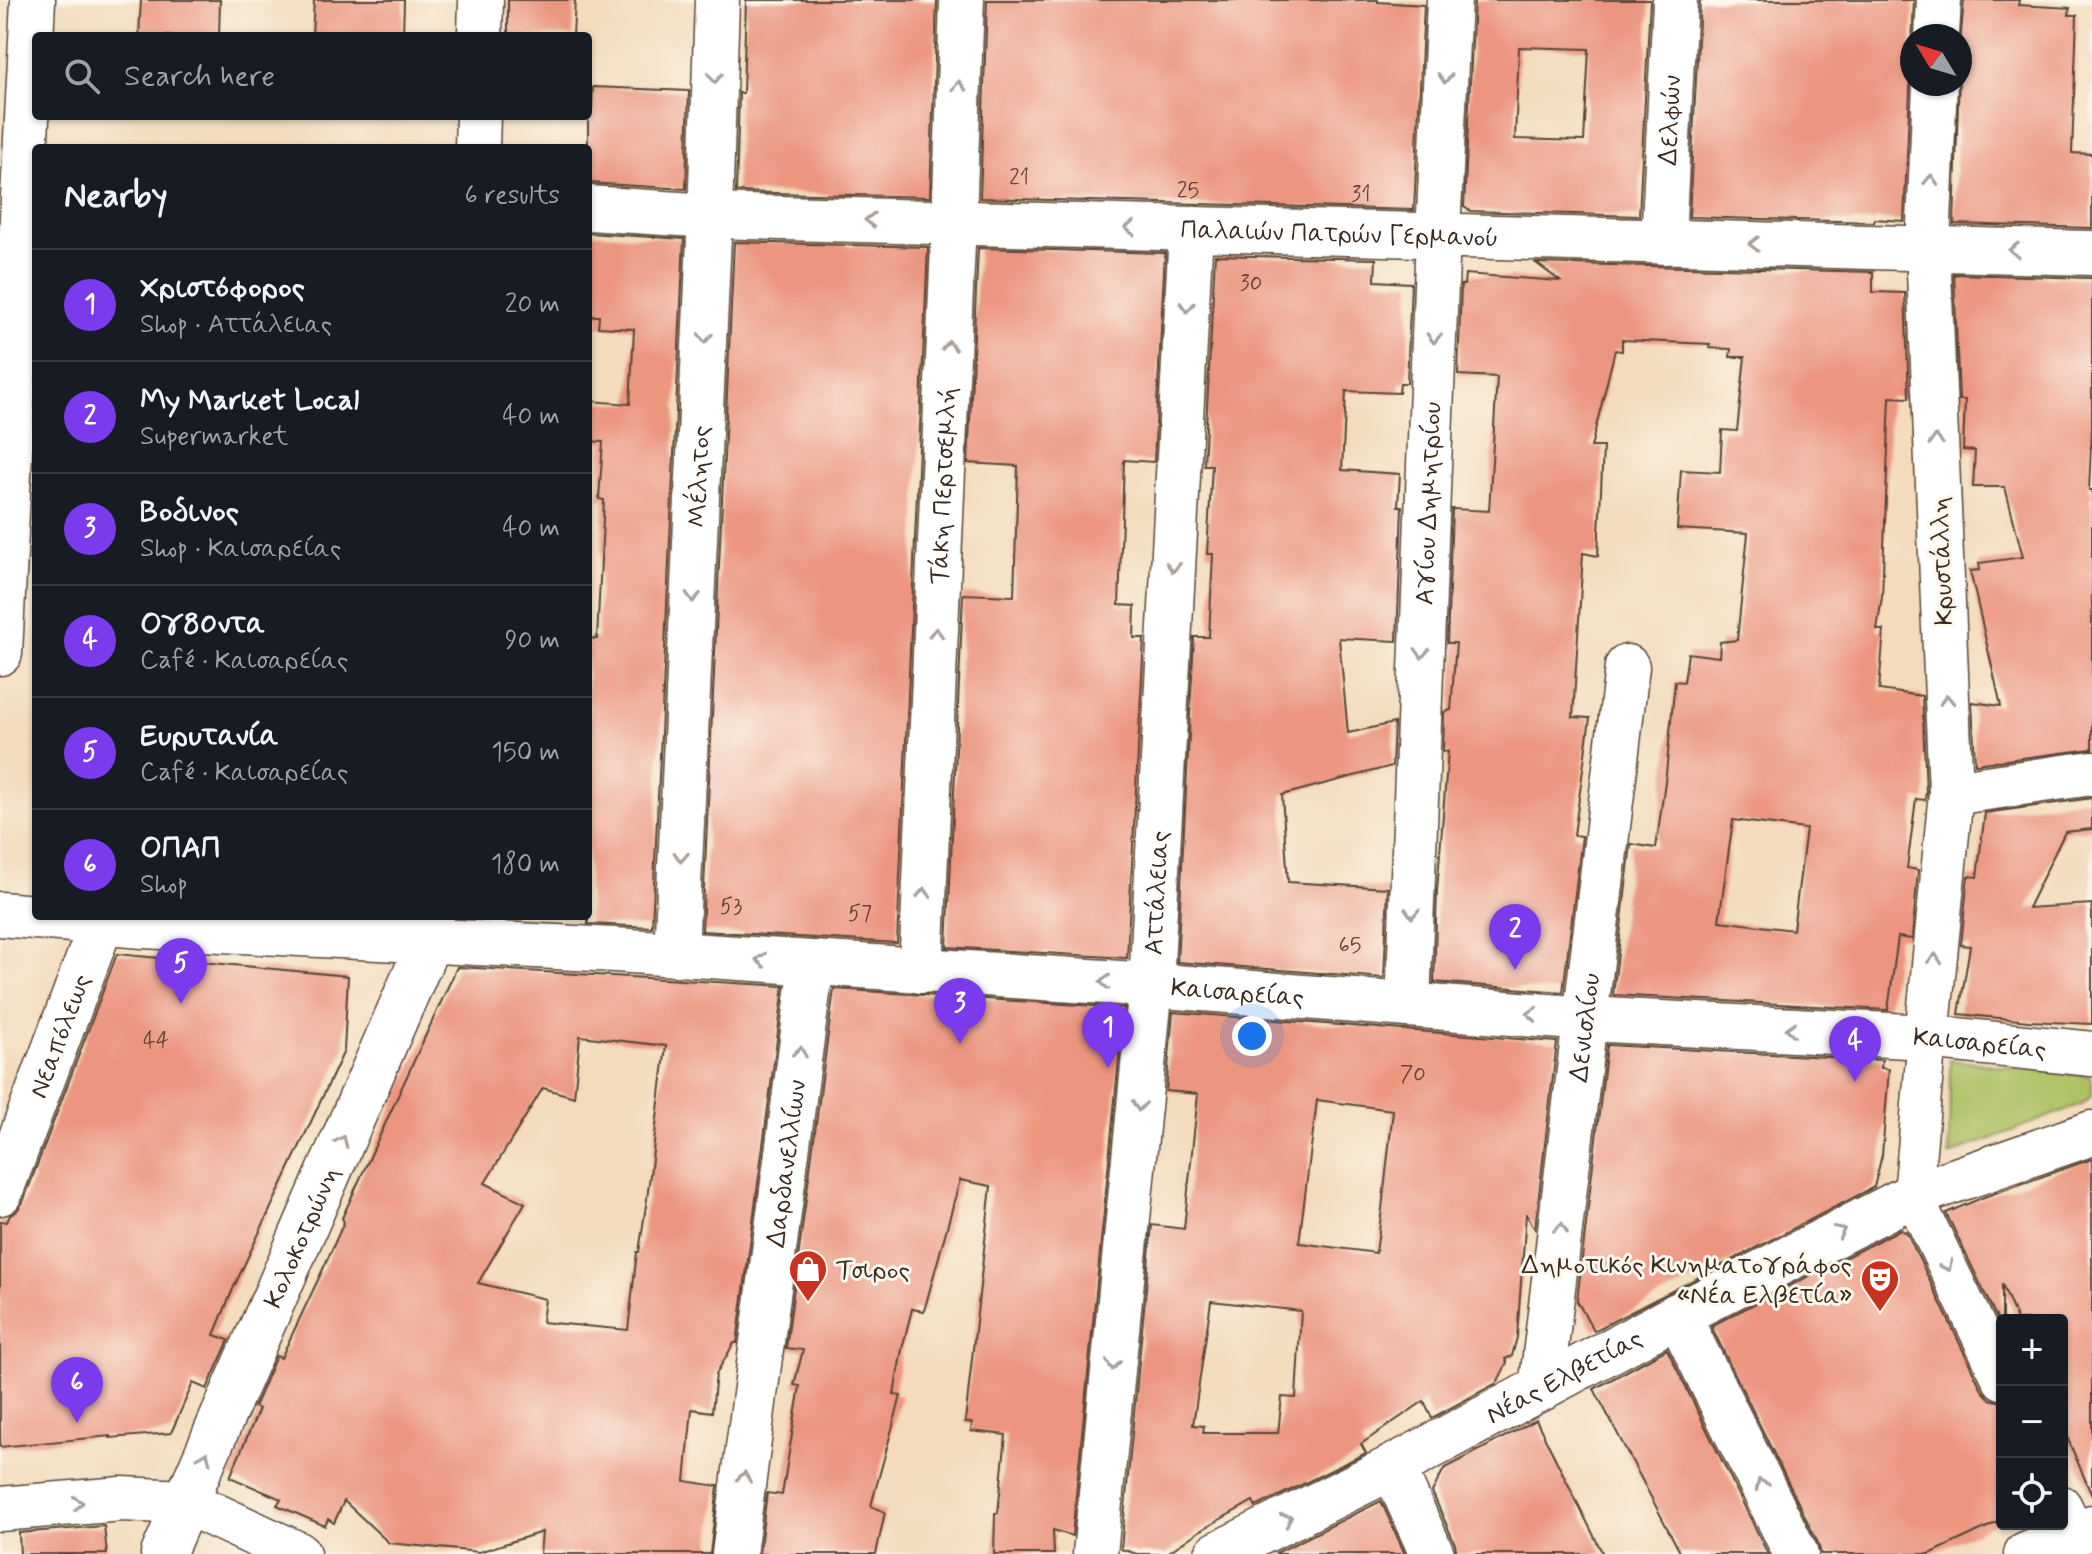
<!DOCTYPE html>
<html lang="en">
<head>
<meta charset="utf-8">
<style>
  body { margin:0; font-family:Mynerve,sans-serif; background:#20242c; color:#f1f3f6 }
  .controls { position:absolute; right:24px; bottom:24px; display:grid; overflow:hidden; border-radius:8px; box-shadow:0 2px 6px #0004 }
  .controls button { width:72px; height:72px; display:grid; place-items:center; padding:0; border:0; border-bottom:2px solid #363941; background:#171b24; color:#f1f3f6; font:40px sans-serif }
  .compass { position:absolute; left:1900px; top:24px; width:72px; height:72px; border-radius:50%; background:#171b24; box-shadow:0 2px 6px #0004; rotate:308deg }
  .you { position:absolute; left:1252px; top:1036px; width:28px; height:28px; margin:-20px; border:6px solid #fff; border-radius:50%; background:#1a73e8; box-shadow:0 0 0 12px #1a73e833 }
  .badge { display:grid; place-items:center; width:52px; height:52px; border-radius:50%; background:#7c3aed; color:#fff; font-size:26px; font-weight:700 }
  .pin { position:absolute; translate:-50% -66px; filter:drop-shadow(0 2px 4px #0008) }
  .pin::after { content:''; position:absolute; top:42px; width:28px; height:24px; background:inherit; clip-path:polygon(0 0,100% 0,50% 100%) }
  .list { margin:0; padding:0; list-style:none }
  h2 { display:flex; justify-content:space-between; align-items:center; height:104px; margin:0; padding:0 32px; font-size:34px }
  h2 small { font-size:26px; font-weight:400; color:#9ea1a6 }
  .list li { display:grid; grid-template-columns:52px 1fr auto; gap:24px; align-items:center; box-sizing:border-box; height:112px; padding:0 32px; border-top:2px solid #363941 }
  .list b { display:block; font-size:30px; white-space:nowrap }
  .list p { margin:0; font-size:26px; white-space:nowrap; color:#9ea1a6 }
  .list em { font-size:26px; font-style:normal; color:#9ea1a6 }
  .icon { flex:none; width:44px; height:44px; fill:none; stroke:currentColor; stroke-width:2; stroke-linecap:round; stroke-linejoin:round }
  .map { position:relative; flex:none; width:2092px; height:1554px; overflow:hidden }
  .search { position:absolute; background:#171b24; box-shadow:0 2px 6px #0004; left:32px; top:32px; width:560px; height:88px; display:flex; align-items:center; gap:20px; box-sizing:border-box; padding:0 28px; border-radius:8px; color:#9ea1a6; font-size:30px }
  .panel { position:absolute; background:#171b24; box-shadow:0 2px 6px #0004; left:32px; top:144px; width:560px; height:776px; border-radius:8px }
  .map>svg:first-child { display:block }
  .green { fill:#aec164; stroke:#747641; stroke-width:2 }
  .building { fill:#ec9680; fill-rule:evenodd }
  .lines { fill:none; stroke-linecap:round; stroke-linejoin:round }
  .pedestrian-casing { stroke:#574536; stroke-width:41 }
  .minor-casing { stroke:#574536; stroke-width:47 }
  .tertiary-casing { stroke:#574536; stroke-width:47 }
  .pedestrian { stroke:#fff; stroke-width:38 }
  .minor { stroke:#fff; stroke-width:44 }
  .tertiary { stroke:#fff; stroke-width:44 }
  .oneway { stroke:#a79f9a }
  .labels { text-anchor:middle; stroke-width:6; stroke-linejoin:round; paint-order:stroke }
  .number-label { font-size:22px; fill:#674536 }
  .street-label { font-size:26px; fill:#3b2a1e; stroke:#fbf7ec }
  .poi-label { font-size:26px; fill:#3b2a1e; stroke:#fbf7ec; text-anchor:end }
</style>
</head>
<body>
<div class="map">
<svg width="2092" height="1554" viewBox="0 0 2092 1554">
  <rect width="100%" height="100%" fill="#fbf7ec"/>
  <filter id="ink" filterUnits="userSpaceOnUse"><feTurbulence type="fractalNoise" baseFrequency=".0125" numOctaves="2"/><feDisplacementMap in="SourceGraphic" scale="16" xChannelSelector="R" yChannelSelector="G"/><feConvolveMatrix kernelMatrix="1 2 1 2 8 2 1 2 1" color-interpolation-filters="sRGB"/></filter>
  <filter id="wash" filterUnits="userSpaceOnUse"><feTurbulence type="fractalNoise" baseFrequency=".006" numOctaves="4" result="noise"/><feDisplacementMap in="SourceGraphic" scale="32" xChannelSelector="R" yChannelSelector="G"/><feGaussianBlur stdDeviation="1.8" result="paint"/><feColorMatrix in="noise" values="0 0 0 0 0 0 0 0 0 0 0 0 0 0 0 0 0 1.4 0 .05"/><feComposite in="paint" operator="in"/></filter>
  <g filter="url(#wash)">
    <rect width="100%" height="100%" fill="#f3dbbc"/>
    <path class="green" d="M1950,1060L2089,1076L2092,1081V1095L2084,1103L1949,1155Z"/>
    <g id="blocks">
      <g class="building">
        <path d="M141,0H220L219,36H139Z"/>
        <path d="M314,0H404L403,36H312Z"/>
        <path d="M508,0H575L573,36H508Z"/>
        <path d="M746,0H937L930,197L736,192L739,93H743Z"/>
        <path d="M987,0H1378V2L1424,5L1414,210L980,198Z"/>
        <path d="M1474,0H1650L1639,216L1470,211L1464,207ZM1519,47L1589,49L1584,141L1515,139Z"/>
        <path d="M1700,0H1914L1904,221L1874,219V222L1689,217Z"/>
        <path d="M1964,0H2019L2018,5L2070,8L2069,15H2077L2072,153L2092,154V228L1954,224L1960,44Z"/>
        <path d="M593,87L689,91L686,189L588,183V109H592Z"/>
        <path d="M588,233L684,239L652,927L588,924V811L593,733H589L590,702H588V638L597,639L604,500L599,499L603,442L588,441V401L630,404L634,329L598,327L599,316H588Z"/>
        <path d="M734,242L928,247L897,943L702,931Z"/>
        <path d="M978,248L1165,253L1154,462L1124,460L1119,605L1135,606L1134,638H1144L1127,958L947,947L963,594L1014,596L1018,466L968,463Z"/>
        <path d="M1215,255L1376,259L1375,281L1411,283L1407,383H1400L1399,393L1346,391L1342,470L1400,474L1398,506H1402L1397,641L1339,638L1348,733L1394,723L1392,766L1282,795L1288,882L1388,888L1384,978L1177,962L1194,637H1209L1213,554H1207L1212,465H1204Z"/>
        <path d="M1536,263L1873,272V292L1905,293L1909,398L1890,397L1882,597L1877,630H1884L1879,690L1922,696L1926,792L1925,800L1916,799L1907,868L1918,870L1912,939L1898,937L1888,1010L1613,995L1631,844L1656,848L1666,774L1675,681L1684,682L1688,653L1719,657L1720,642L1737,640L1748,533L1677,529L1681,470L1720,472L1722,430L1737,431L1745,357H1730L1731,349L1709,348L1710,344L1622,340V351L1615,350L1591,447H1603L1598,556L1583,553L1573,717L1590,718L1574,835L1582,836L1563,992L1434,982L1437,891L1448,751L1443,752L1444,712L1451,710L1456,643H1447L1452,509L1489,511L1497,377L1458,375L1461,285H1464L1465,274L1560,281ZM1733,820L1806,829L1793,930L1719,921Z"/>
        <path d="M1954,274L2092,278V426L2089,490H2092V749L1975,764L1972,702L2001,706L1970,571L1980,570L1979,563L2023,557L2005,487H1973L1975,451L1963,450L1965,400H1959Z"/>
        <path d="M2092,798V829L2065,832L2028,908L2092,904V1024L2029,1021L1959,1014L1970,946L1961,945L1968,876L1977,877L1985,813Z"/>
        <path d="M117,954L348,976L344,1051L233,1289L214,1335L229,1340L207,1389L193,1383L171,1433L110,1438V1436L0,1447V1221L7,1222L10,1215L16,1212L23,1202Z"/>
        <path d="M457,967L784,986L737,1343H734L716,1374L712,1412L692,1409L685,1481L718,1486L710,1554H540L542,1532L479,1552L389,1543L344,1501L334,1523L328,1519L325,1526L277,1505L281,1499L230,1477L259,1409L254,1407L276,1356L281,1358L324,1267L344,1222L342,1218ZM580,1036L666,1046L647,1199L639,1252H637L628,1330L542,1322L545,1299L478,1283L525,1203L485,1183L543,1088L574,1097Z"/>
        <path d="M834,989L1124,1008L1072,1536L1053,1530L1054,1554H994L995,1513H998L1006,1435L971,1431L972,1423L965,1422L991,1186L960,1180L924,1311L912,1309L902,1349L894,1394L901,1396L871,1506L885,1512L876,1554H759L767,1493L782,1495L800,1386L794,1385L803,1350L786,1348Z"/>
        <path d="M1173,1012L1557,1042L1535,1229L1526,1214L1517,1337L1512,1356L1505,1359L1507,1363L1497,1383L1432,1418L1424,1401L1361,1444L1366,1453L1256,1507L1253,1501L1198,1532L1166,1554H1137L1121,1549L1152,1225L1184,1229L1198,1094L1166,1091ZM1317,1100L1393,1110L1382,1209L1376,1253L1299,1243ZM1211,1301L1301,1311L1296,1398L1282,1397L1278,1433H1203L1204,1426L1193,1425Z"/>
        <path d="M1607,1045L1882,1060L1881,1068L1889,1069L1882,1155L1874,1187L1594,1331L1577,1301Z"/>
        <path d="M2092,1159V1496L2062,1425V1320H2017L2002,1284V1329L1946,1213L1984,1197Z"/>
        <path d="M1901,1229L1903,1232L1906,1231L1982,1390L1990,1399L2002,1402V1520L1930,1554H1821L1818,1543L1711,1326Z"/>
        <path d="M1667,1349L1768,1554H1681L1594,1389Z"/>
        <path d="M1536,1420L1603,1554H1457L1455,1544L1432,1492L1444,1469Z"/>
        <path d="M1381,1501L1405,1554H1277L1276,1553Z"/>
        <path d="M104,1526L107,1554H20L19,1533Z"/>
      </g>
    </g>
  </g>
  <g filter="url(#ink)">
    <use href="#blocks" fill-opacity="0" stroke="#574536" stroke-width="2"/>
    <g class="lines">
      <defs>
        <g id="pedestrian">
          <path d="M1927,1037L1913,1195L2002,1380"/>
          <path d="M2062,1505L2076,1533"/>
        </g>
        <g id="minor">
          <path d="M480,36L481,0"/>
          <path d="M1937,36L1939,0"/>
          <path d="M477,148L478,116"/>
          <path id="s1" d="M588,208L710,216L2092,253"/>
          <path id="s2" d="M1663,242L1675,0"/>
          <path d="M0,653L33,0"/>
          <path d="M1951,793L2092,773"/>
          <path id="s3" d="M676,954L710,216L717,0"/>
          <path id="s4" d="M921,971L954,222L962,0"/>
          <path id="s5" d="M1408,1005L1438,235L1449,0"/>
          <path d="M1927,1037L1951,793L1928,247L1935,84"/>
          <path id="s6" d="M0,1193L102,922"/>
          <path d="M1678,1315L1796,1554"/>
          <path id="s7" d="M1541,1389L1627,667"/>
          <path d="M1393,1467L1432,1554"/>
          <path id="s8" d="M163,1554L430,940L432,916"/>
          <path id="s9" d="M734,1554L812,963"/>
          <path id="s10" d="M1095,1554L1151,985L1191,230"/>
          <path d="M2026,1554L2092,1527"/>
        </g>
        <g id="tertiary">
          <path id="s11" d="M0,914L143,926L615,950L1151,985L1587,1019L1927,1037L2092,1054"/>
          <path d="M0,1509L122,1499L186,1502L298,1554"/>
          <path id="s12" d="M1217,1554L1393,1467L1678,1315L1913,1195L2092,1133"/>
        </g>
      </defs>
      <use href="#pedestrian" class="pedestrian-casing"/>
      <use href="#minor" class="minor-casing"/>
      <use href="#tertiary" class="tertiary-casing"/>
      <use href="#pedestrian" class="pedestrian"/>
      <use href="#minor" class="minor"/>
      <use href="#tertiary" class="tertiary"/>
    </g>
    <defs><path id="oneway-chevron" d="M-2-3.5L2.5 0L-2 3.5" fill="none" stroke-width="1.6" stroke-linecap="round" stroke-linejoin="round" transform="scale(2)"/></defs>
    <g class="oneway">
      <use href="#oneway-chevron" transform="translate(715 78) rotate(92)"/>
      <use href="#oneway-chevron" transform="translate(1445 78) rotate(93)"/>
      <use href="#oneway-chevron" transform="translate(959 86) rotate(-88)"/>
      <use href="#oneway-chevron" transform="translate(1931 180) rotate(-87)"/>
      <use href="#oneway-chevron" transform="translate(870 220) rotate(-178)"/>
      <use href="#oneway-chevron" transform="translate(1130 228) rotate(-178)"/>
      <use href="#oneway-chevron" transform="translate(1754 244) rotate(-179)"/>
      <use href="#oneway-chevron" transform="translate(2014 250) rotate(-178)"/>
      <use href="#oneway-chevron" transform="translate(1187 307) rotate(93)"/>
      <use href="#oneway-chevron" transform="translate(705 338) rotate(93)"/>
      <use href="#oneway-chevron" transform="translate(1434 338) rotate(92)"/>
      <use href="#oneway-chevron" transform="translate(949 346) rotate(-87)"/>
      <use href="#oneway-chevron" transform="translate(1936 440) rotate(-92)"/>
      <use href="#oneway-chevron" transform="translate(1173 567) rotate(93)"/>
      <use href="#oneway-chevron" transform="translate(693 597) rotate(93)"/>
      <use href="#oneway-chevron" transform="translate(936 633) rotate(-87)"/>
      <use href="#oneway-chevron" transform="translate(1422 653) rotate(92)"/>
      <use href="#oneway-chevron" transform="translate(1947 700) rotate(-92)"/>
      <use href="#oneway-chevron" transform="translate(681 857) rotate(93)"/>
      <use href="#oneway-chevron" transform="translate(924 893) rotate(-87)"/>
      <use href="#oneway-chevron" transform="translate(1412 913) rotate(92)"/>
      <use href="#oneway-chevron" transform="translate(1935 959) rotate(-85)"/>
      <use href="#oneway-chevron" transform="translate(761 960) rotate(-176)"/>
      <use href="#oneway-chevron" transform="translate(1105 982) rotate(-177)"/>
      <use href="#oneway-chevron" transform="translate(1532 1014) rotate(-176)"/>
      <use href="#oneway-chevron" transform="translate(1791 1029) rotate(-177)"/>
      <use href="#oneway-chevron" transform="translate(800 1052) rotate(-82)"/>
      <use href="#oneway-chevron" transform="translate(1139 1106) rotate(96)"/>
      <use href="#oneway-chevron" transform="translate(342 1141) rotate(-67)"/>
      <use href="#oneway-chevron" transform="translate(1561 1228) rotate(-83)"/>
      <use href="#oneway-chevron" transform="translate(1840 1231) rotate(-26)"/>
      <use href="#oneway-chevron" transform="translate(1947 1266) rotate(64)"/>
      <use href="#oneway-chevron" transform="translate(1113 1365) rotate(96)"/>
      <use href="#oneway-chevron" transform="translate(205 1457) rotate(-67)"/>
      <use href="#oneway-chevron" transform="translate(744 1477) rotate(-82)"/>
      <use href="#oneway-chevron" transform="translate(1761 1484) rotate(-116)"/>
      <use href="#oneway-chevron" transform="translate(78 1503) rotate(-5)"/>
      <use href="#oneway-chevron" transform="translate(1287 1519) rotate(-26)"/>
    </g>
  </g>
  <defs>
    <symbol id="shop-pin" viewBox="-11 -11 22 30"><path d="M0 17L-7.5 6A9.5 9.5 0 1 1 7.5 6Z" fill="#c8321e" stroke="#fbf7ec"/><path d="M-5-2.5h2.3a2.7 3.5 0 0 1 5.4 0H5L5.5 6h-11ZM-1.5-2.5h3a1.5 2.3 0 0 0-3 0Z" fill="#fff"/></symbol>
    <symbol id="theatre-pin" viewBox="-11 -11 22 30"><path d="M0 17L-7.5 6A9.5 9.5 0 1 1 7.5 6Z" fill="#c8321e" stroke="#fbf7ec"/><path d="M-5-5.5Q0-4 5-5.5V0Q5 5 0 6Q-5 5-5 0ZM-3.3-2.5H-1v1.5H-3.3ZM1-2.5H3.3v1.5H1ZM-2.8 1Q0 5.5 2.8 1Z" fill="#fff"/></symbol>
  </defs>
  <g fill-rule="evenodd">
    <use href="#shop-pin" x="786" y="1247" width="44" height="60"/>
    <use href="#theatre-pin" x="1858" y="1257" width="44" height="60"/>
  </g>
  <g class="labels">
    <g class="number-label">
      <text x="1019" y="184">21</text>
      <text x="1188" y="197">25</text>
      <text x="1361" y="201">31</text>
      <text x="1251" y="290">30</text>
      <text x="731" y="913">53</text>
      <text x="860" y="920">57</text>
      <text x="1350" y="952">65</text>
      <text x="156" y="1047">44</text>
      <text x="1413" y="1081">70</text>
    </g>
    <g class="street-label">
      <text dy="9" stroke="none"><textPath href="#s2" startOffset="122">Δελφών</textPath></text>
      <text dy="9" stroke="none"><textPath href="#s1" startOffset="752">Παλαιών Πατρών Γερμανού</textPath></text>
      <text dy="9" stroke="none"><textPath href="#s3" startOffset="478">Μέλητος</textPath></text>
      <text dy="9" stroke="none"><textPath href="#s4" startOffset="486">Τάκη Περτσεμλή</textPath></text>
      <text dy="9" stroke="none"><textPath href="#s5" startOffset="502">Αγίου Δημητρίου</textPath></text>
      <text transform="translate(1941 561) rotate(-92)" y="9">Κρυστάλλη</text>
      <text dy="9" stroke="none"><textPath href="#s10" startOffset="664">Αττάλειας</textPath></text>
      <text dy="9" stroke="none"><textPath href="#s11" startOffset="1240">Καισαρείας</textPath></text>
      <text dy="9" stroke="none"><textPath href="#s7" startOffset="364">Δενισλίου</textPath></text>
      <text dy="9" stroke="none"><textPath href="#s6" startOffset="168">Νεαπόλεως</textPath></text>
      <text dy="9" stroke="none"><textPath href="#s11" startOffset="1984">Καισαρείας</textPath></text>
      <text dy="9" stroke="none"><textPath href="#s9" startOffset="394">Δαρδανελλίων</textPath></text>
      <text dy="9" stroke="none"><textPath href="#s8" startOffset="346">Κολοκοτρώνη</textPath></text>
      <text dy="9" stroke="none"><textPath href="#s12" startOffset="390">Νέας Ελβετίας</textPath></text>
    </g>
    <g class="poi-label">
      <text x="1852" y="1273">Δημοτικός Κινηματογράφος<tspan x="1852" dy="30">«Νέα Ελβετία»</tspan></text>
      <text x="836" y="1278" text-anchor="start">Τσιρος</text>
    </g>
  </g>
</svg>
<div class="controls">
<button>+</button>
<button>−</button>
<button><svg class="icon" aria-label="locate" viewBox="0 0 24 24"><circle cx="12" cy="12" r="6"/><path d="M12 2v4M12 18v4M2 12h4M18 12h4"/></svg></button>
</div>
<svg class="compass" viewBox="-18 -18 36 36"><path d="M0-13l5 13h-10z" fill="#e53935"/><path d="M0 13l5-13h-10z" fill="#9ea1a6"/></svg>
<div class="you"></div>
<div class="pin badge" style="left:1108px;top:1068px">1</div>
<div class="pin badge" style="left:1515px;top:970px">2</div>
<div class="pin badge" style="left:960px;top:1044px">3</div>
<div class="pin badge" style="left:1855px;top:1082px">4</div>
<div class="pin badge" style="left:181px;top:1004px">5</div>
<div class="pin badge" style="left:77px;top:1423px">6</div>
<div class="search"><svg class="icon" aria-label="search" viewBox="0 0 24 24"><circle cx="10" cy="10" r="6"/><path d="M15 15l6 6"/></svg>Search here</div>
<section class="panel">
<h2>Nearby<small>6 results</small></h2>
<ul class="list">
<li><span class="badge">1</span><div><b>Χριστόφορος</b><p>Shop · Αττάλειας</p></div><em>20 m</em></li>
<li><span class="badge">2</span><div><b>My Market Local</b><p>Supermarket</p></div><em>40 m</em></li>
<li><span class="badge">3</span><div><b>Βοδινος</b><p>Shop · Καισαρείας</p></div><em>40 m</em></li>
<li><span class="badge">4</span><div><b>Ογ80ντα</b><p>Café · Καισαρείας</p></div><em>90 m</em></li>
<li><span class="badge">5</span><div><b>Ευρυτανία</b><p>Café · Καισαρείας</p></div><em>150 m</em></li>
<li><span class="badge">6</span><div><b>ΟΠΑΠ</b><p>Shop</p></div><em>180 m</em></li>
</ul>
</section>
</div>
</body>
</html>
